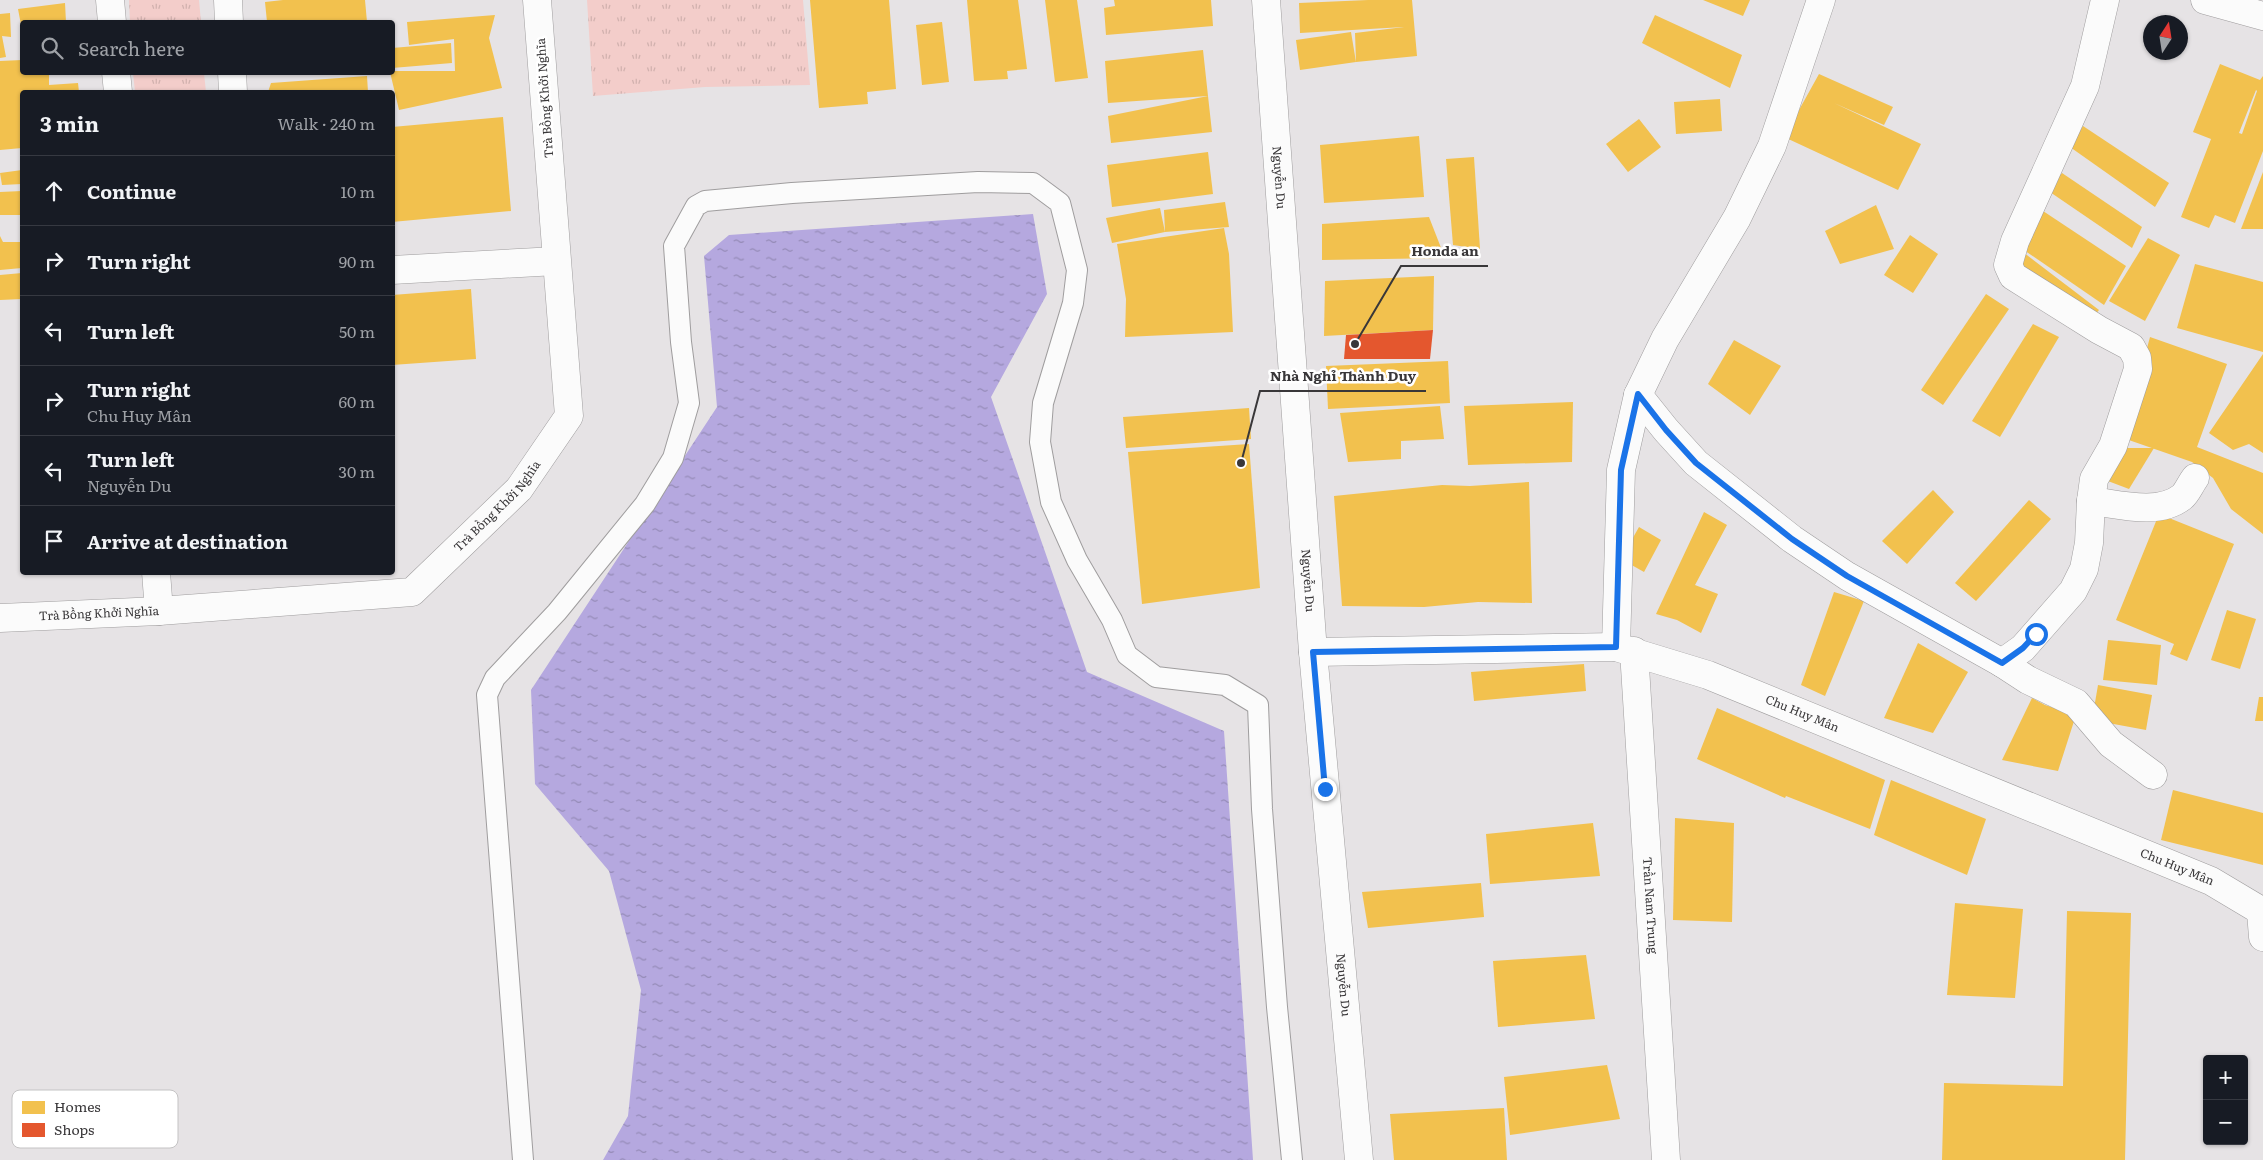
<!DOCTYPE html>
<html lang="en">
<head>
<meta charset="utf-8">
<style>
  body { margin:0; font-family:Literata,serif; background:#20242c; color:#f1f3f6 }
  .controls { position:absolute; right:15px; bottom:15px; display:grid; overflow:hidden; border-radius:5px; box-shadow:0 1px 4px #0004 }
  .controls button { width:45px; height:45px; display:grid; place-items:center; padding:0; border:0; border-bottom:1px solid #363941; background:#171b24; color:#f1f3f6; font:25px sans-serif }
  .compass { position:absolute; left:2143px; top:15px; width:45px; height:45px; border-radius:50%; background:#171b24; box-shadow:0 1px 4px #0004; rotate:12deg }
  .stop { position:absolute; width:15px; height:15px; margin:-11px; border:4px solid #1a73e8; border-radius:50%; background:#fff }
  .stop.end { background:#1a73e8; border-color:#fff; box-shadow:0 1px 5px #0008 }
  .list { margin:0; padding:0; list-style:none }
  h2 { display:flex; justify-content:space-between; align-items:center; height:65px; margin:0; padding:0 20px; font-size:21px }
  h2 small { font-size:16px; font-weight:400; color:#9ea1a6 }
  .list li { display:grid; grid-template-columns:32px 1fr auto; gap:15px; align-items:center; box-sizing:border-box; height:70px; padding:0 20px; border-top:1px solid #363941 }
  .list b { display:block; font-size:19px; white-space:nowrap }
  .list p { margin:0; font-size:16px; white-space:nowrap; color:#9ea1a6 }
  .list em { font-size:16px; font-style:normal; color:#9ea1a6 }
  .icon { flex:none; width:28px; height:28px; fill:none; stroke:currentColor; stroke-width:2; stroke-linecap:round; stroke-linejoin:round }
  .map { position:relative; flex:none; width:2263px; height:1160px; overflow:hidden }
  .search { position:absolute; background:#171b24; box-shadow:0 1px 4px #0004; left:20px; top:20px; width:375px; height:55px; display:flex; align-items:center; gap:12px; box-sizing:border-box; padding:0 18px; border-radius:5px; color:#9ea1a6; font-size:19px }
  .panel { position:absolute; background:#171b24; box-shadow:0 1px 4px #0004; left:20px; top:90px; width:375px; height:485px; border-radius:5px }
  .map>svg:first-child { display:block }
  .park { fill:url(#park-tufts) }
  .water { fill:url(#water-ripples) }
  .homes { fill:#f2c14e; fill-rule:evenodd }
  .shops { fill:#e4572e }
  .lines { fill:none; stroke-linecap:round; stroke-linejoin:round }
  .pedestrian-casing { stroke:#9f9d9e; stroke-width:22 }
  .minor-casing { stroke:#9f9d9e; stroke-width:29 }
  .tertiary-casing { stroke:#9f9d9e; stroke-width:29 }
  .pedestrian { stroke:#fbfbfb; stroke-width:20 }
  .minor { stroke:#fbfbfb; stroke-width:28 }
  .tertiary { stroke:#fbfbfb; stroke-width:28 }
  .route { stroke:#1a73e8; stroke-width:6 }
  .labels { text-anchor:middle; stroke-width:5; stroke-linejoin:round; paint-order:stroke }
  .street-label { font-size:12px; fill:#393739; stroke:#fff }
  .key { fill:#fff; stroke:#c4c3c4; stroke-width:1 }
  .key-label { font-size:14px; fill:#393739 }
  .leader { fill:none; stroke:#393739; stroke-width:2 }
  .callout-dot { fill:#393739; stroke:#fff; stroke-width:2 }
  .callout-label { font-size:14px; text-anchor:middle; font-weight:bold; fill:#393739; stroke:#fff; stroke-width:5; stroke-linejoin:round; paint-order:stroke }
</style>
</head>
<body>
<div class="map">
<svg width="2263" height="1160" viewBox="0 0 2263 1160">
  <defs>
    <pattern id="park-tufts" width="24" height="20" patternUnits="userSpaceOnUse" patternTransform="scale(1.25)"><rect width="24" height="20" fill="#f3cdca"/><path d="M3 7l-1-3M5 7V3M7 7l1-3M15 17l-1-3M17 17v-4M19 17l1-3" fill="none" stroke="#d1b1ae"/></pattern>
    <pattern id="water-ripples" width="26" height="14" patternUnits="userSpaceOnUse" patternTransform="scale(1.25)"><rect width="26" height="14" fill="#b5a8df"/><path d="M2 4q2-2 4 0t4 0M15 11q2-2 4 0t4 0" fill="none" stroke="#948ab6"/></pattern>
  </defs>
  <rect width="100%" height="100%" fill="#e6e3e5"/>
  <g class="park">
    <path d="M129,0H199L201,22H130Z"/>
    <path d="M587,0H803L810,85L705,87L593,96Z"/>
    <path d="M133,73H204L206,92H135Z"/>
  </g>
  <path class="water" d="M1033,214L1047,294L991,397L1087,672L1224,731L1253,1160H603L628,1116L641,990L609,871L535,784L531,690L717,407L704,256L729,235Z"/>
  <g class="homes">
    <path d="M283,0H365L367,22H267L265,2Z"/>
    <path d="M810,0H889L896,89L867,92L868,104L819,108Z"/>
    <path d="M967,0H1018L1027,69L1007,71L1008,79L974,81Z"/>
    <path d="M1045,0H1077L1088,78L1055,82Z"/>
    <path d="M1114,0H1211L1213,26L1106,35L1104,8L1115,6Z"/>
    <path d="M1368,0H1412L1417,56L1356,62L1355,33L1404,27L1300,33L1299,3Z"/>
    <path d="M1703,0H1750L1743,16Z"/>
    <path d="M65,3L66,22H22V30L18,9Z"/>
    <path d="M10,13L11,37L2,36L6,57L0,58V14Z"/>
    <path d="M495,15L489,38L502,88L399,110L390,72L392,71H455L454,39L409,45L407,22Z"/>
    <path d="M1655,15L1742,55L1730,88L1642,43Z"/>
    <path d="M942,22L949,82L922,85L916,25Z"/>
    <path d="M1351,32L1356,62L1300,70L1296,40Z"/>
    <path d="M451,43L452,63L392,68V48Z"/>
    <path d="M1203,50L1208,96L1212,132L1111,143L1108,116L1208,96L1108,103L1105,61Z"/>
    <path d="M22,60V72H49V85L78,83L79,92H22V148L0,150V61Z"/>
    <path d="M2220,64L2260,80L2263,76V151L2235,223L2215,215L2209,228L2181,217L2211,139L2193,132ZM2256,90L2257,91L2242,134L2239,133Z"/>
    <path d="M1819,74L1893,107L1884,125L1834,103L1921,144L1898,190L1784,137Z"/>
    <path d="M367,76L368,92H268L271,83Z"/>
    <path d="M1720,99L1722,131L1676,134L1674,102Z"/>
    <path d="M503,117L511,211L392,222V127Z"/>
    <path d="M1639,119L1661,147L1628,172L1606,144Z"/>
    <path d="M2083,126L2169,183L2155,207L2070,147Z"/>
    <path d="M1419,136L1424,197L1324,203L1320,145Z"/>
    <path d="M1208,152L1213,194L1112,207L1107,165Z"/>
    <path d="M1474,157L1480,249L1453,245L1446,159Z"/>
    <path d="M22,170V184L2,185L0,173Z"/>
    <path d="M2263,172V229H2241Z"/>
    <path d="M2062,173L2142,227L2132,248L2047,190Z"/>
    <path d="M22,191V215H0V192Z"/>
    <path d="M1225,202L1229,227L1165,232L1164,210Z"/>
    <path d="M1876,205L1894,249L1840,264L1825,231Z"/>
    <path d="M1160,208L1165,232L1112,243L1106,218Z"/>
    <path d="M2040,209L2126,266L2104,305L2018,246Z"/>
    <path d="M1429,217L1445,258L1322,260V224Z"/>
    <path d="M1224,228L1229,254L1233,332L1125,337L1126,299L1117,244Z"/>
    <path d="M1910,235L1938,254L1913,293L1884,275Z"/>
    <path d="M0,236L3,242H22V268L0,270Z"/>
    <path d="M2148,238L2180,255L2145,321L2109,301Z"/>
    <path d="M2019,249L2099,310L2090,321L2012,268Z"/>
    <path d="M2195,264L2263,282V352L2177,328Z"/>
    <path d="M22,273V299L0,300V275Z"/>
    <path d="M1434,276L1433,330L1324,336L1325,281Z"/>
    <path d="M471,289L476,359L392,365V295Z"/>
    <path d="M1986,294L2009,309L1943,405L1921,390Z"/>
    <path d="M2033,324L2059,337L2000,437L1972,421Z"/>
    <path d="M2150,337L2227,364L2197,447L2263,473V534L2231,509L2213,478L2192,462L2123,438Z"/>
    <path d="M1734,340L1781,366L1750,415L1708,384Z"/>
    <path d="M2263,354V453L2249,444L2233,450L2209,433Z"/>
    <path d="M1448,361L1450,403L1328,409L1326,366Z"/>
    <path d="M1573,402L1572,462L1468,465L1464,406Z"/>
    <path d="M1440,406L1444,439L1401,441V459L1348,462L1340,413Z"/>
    <path d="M1249,408L1251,439L1126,448L1123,417Z"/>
    <path d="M1249,444L1260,588L1142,604L1128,452Z"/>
    <path d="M2119,448H2154L2129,489L2100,478Z"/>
    <path d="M1529,482L1532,603L1478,602L1424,607L1342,606L1334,496L1442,485L1470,486Z"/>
    <path d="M1933,490L1954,512L1907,564L1882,541Z"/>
    <path d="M2029,500L2051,519L1976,601L1955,583Z"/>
    <path d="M1704,512L1727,525L1695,585L1718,594L1701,633L1677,620L1656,614Z"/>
    <path d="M2159,514L2234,544L2187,661L2170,654L2174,644L2116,620Z"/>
    <path d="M1639,527L1661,540L1644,572L1621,559Z"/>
    <path d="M1834,592L1864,601L1825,696L1801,685Z"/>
    <path d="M2227,610L2256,619L2240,669L2211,660Z"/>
    <path d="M2108,640L2161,645L2157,685L2103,680Z"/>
    <path d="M1918,643L1968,672L1933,733L1884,718Z"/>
    <path d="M1584,664L1586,691L1474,701L1471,672Z"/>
    <path d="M2098,685L2152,695L2146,730L2092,720Z"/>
    <path d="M2259,697H2263V721H2255Z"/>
    <path d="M2032,698L2045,705L2076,715L2058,771L2002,760Z"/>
    <path d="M1717,708L1885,780L1870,829L1786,796L1785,798L1697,759Z"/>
    <path d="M1891,780L1986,819L1967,875L1874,835Z"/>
    <path d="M2173,790L2263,813V865L2161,840Z"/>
    <path d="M1675,818L1734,823L1732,922L1673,920Z"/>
    <path d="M1593,823L1600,876L1490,884L1486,834Z"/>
    <path d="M1481,883L1484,917L1368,928L1362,892Z"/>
    <path d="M1955,903L2023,909L2015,998L1947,995Z"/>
    <path d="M2067,911L2131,913L2125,1160H1942L1944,1083L2063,1086Z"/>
    <path d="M1586,955L1595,1019L1498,1027L1493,961Z"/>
    <path d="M1607,1065L1620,1119L1510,1135L1504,1077Z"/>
    <path d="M1504,1108L1507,1160H1394L1390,1114Z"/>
  </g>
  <path class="shops" d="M1433,330L1430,359H1344L1346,335Z"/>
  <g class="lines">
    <defs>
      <path id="pedestrian" d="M523,1160L487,695L495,678L557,612L645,504L673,458L689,403L681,342L674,246L696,206L705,201L792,193L978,182L1033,183L1060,203L1077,270L1073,303L1043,403L1040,442L1051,502L1077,560L1112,620L1127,655L1156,677L1225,685L1258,705L1262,809L1277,1007L1292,1160"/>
      <g id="minor">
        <path d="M110,0L112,22"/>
        <path d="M228,0L229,22"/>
        <path d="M2205,0L2263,16"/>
        <path d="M116,72L118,92"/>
        <path d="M232,72L233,92"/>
        <path d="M392,270L556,261"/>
        <path d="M1638,395L1666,430L1696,463L1792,539L1847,576L2002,663L2028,680L2076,703L2111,744L2153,775"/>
        <path d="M2091,501C2118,504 2158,516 2182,497C2187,493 2191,483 2195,478"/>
        <path d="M156,572L159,611"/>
        <path id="s1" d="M0,618L159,611L412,592L519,489L569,416L537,0"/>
        <path d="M1616,647L1621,470L1638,395L1665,339L1737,218L1772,146L1821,0"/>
        <path id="s2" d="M1634,651L1666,1160"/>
        <path id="s3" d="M1313,652L1616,647L1708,675L2211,881L2263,912"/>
        <path d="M2002,663L2023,648L2073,591L2084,569L2089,543L2091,501L2094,479L2113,446L2138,369L2137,358L2131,347L2099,330L2013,276L2008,265L2015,241L2085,86L2105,0"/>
        <path d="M2261,912L2263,937"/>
      </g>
      <g id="tertiary">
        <path id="s4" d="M1266,0L1313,652L1359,1160"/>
      </g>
    </defs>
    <use href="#pedestrian" class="pedestrian-casing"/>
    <use href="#minor" class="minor-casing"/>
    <use href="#tertiary" class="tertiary-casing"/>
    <use href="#pedestrian" class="pedestrian"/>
    <use href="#minor" class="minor"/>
    <use href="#tertiary" class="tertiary"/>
  </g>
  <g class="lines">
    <path class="route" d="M1325,789L1313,652L1616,647L1621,470L1638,394L1666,430L1696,463L1792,539L1847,576L2002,663L2023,648L2036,634"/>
  </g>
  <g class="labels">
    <g class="street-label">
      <text transform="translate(545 98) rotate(-94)" y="4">Trà Bồng Khởi Nghĩa</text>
      <text dy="4" stroke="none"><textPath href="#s4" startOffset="178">Nguyễn Du</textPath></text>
      <text dy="4" stroke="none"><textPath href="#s1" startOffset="534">Trà Bồng Khởi Nghĩa</textPath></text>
      <text dy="4" stroke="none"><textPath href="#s4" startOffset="582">Nguyễn Du</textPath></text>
      <text dy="4" stroke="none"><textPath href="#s1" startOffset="99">Trà Bồng Khởi Nghĩa</textPath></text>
      <text dy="4" stroke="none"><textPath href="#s3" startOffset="501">Chu Huy Mân</textPath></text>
      <text dy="4" stroke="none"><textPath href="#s3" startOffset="906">Chu Huy Mân</textPath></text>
      <text dy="4" stroke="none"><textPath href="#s2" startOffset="255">Trần Nam Trung</textPath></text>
      <text dy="4" stroke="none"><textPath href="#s4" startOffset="988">Nguyễn Du</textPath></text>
    </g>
  </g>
  <rect x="12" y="1090" width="166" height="58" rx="8" class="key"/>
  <rect x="22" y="1101" width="23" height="13" fill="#f2c14e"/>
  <rect x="22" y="1123" width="23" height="14" fill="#e4572e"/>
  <g class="key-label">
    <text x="54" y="1112">Homes</text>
    <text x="54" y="1135">Shops</text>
  </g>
  <path class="leader" d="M1355 344L1401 266H1488M1241 463L1260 391H1426"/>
  <g class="callout-dot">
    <circle cx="1355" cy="344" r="5"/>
    <circle cx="1241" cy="463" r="5"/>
  </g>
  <g class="callout-label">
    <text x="1445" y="256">Honda an</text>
    <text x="1343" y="381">Nhà Nghỉ Thành Duy</text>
  </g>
</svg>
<div class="controls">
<button>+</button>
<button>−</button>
</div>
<svg class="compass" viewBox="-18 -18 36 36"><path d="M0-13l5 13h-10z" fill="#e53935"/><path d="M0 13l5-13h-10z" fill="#9ea1a6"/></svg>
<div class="stop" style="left:2036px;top:634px"></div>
<div class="stop end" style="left:1325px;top:789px"></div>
<div class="search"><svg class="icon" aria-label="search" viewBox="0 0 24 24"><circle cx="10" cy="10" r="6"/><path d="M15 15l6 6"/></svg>Search here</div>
<section class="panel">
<h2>3 min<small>Walk · 240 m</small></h2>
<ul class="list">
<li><svg class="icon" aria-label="ahead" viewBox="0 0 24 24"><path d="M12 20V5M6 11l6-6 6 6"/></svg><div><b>Continue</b></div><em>10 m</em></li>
<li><svg class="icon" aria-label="right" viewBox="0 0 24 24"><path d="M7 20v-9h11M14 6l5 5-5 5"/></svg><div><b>Turn right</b></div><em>90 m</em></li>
<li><svg class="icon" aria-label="left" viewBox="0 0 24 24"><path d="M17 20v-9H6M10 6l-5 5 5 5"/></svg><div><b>Turn left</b></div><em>50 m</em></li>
<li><svg class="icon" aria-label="right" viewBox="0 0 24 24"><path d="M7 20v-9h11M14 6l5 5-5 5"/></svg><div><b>Turn right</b><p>Chu Huy Mân</p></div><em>60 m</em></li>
<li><svg class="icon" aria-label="left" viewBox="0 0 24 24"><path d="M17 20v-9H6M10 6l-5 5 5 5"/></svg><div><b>Turn left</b><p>Nguyễn Du</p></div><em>30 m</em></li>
<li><svg class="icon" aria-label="arrive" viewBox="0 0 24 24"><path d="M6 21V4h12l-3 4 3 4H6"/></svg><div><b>Arrive at destination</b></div></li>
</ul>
</section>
</div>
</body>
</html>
